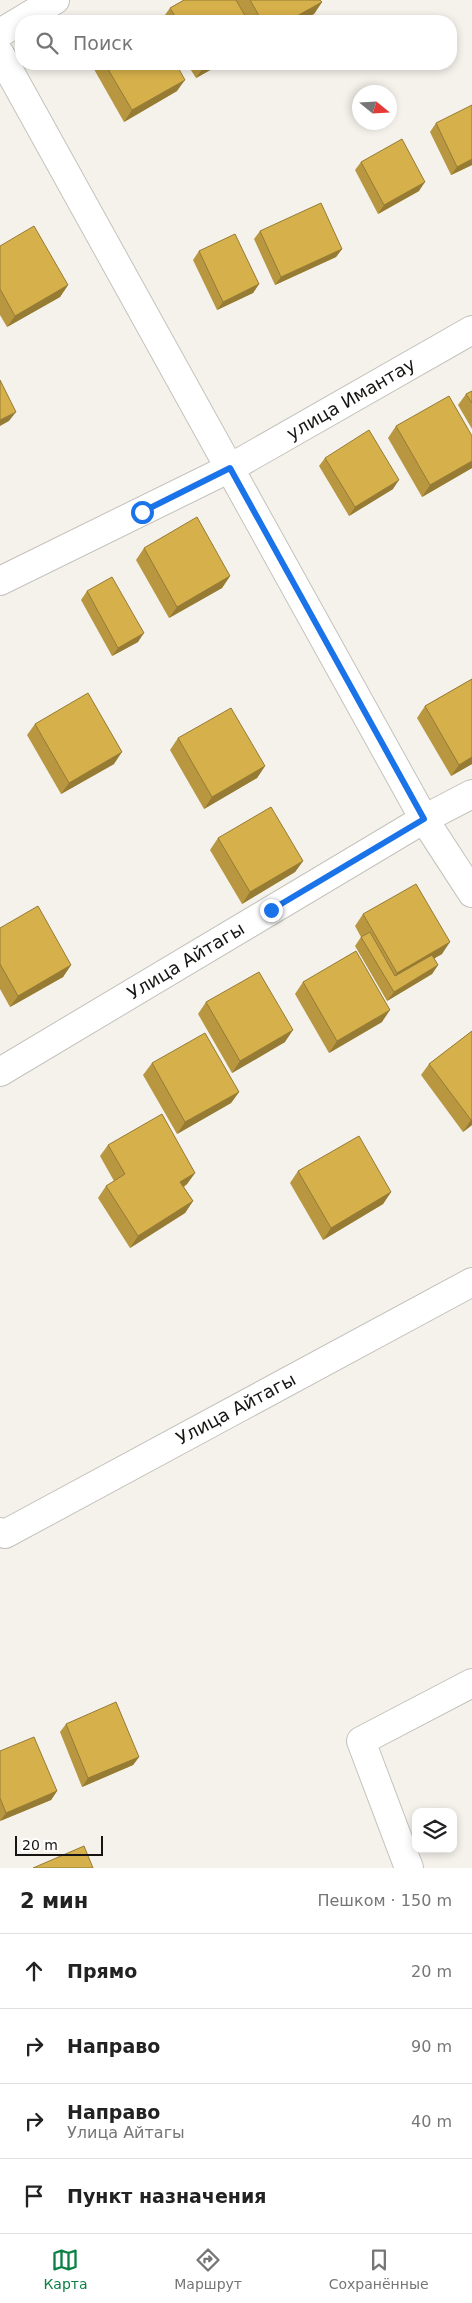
<!DOCTYPE html>
<html lang="ru">
<head>
<meta charset="utf-8">
<style>
  body { margin:0; font-family:"DejaVu Sans",sans-serif; background:#f6f6f6; color:#222 }
  .controls { position:absolute; right:15px; bottom:15px; display:grid; overflow:hidden; border-radius:10px; box-shadow:0 2px 8px #0003 }
  .controls button { width:45px; height:45px; display:grid; place-items:center; padding:0; border:0; border-bottom:1px solid #e0e0e0; background:#fff; color:#222; font:25px sans-serif }
  .compass { position:absolute; left:352px; top:85px; width:45px; height:45px; border-radius:50%; background:#fff; box-shadow:0 2px 8px #0003; rotate:108deg }
  .scale { position:absolute; left:15px; bottom:12px; width:88px; box-sizing:border-box; padding-left:5px; border:2px solid #161513; border-top:0; font-size:14px; line-height:18px; white-space:nowrap; color:#161513; -webkit-text-stroke:4px #fff; paint-order:stroke }
  .stop { position:absolute; width:15px; height:15px; margin:-11px; border:4px solid #1a73e8; border-radius:50%; background:#fff }
  .stop.end { background:#1a73e8; border-color:#fff; box-shadow:0 1px 5px #0008 }
  .list { margin:0; padding:0; list-style:none }
  h2 { display:flex; justify-content:space-between; align-items:center; height:65px; margin:0; padding:0 20px; font-size:21px }
  h2 small { font-size:16px; font-weight:400; color:#767676 }
  .list li { display:grid; grid-template-columns:32px 1fr auto; gap:15px; align-items:center; box-sizing:border-box; height:75px; padding:0 20px; border-top:1px solid #e0e0e0 }
  .list b { display:block; font-size:19px; white-space:nowrap }
  .list p { margin:0; font-size:16px; white-space:nowrap; color:#767676 }
  .list em { font-size:16px; font-style:normal; color:#767676 }
  .icon { flex:none; width:28px; height:28px; fill:none; stroke:currentColor; stroke-width:2; stroke-linecap:round; stroke-linejoin:round }
  .map { position:relative; flex:none; width:472px; height:1868px; overflow:hidden }
  .search { position:absolute; background:#fff; box-shadow:0 2px 8px #0003; left:15px; right:15px; top:15px; height:55px; display:flex; align-items:center; gap:12px; box-sizing:border-box; padding:0 18px; border-radius:20px; color:#767676; font-size:19px }
  .sheet { height:365px; background:#fff }
  nav { display:flex; justify-content:space-around; align-items:center; box-sizing:border-box; height:70px; border-top:1px solid #e0e0e0; background:#fff; font-size:14px; color:#767676 }
  nav a { display:grid; justify-items:center; gap:2px }
  nav .on { color:#0b8043 }
  .map>svg:first-child { display:block }
  .lines { fill:none; stroke-linecap:round; stroke-linejoin:round }
  .minor-casing { stroke:#c4c2bc; stroke-width:30 }
  .minor { stroke:#fff; stroke-width:28 }
  .wall { fill:#b89740 }
  .shaded-wall { fill:#967b34 }
  .building { fill:#d6b04b; stroke:#967b34 }
  .route { stroke:#1a73e8; stroke-width:6 }
  .labels { text-anchor:middle; stroke-width:4; stroke-linejoin:round; paint-order:stroke }
  .street-label { font-size:18px; fill:#161513; stroke:#fff }
</style>
</head>
<body>
<div class="map">
<svg width="472" height="1868" viewBox="0 0 472 1868">
  <rect width="100%" height="100%" fill="#f5f2ec"/>
  <g class="lines">
    <defs>
      <g id="minor">
        <path d="M0,33L55,0"/>
        <path d="M0,54L424,819L472,794"/>
        <path d="M0,581L230,468L472,330"/>
        <path d="M0,1072L424,819L472,893"/>
        <path d="M0,1532L5,1534L472,1282"/>
        <path d="M409,1868L361,1741L472,1683"/>
      </g>
    </defs>
    <use href="#minor" class="minor-casing"/>
    <use href="#minor" class="minor"/>
  </g>
  <g class="wall">
    <path d="M184,0H320L322,2L314,14L300,21H163L162,19L170,8Z"/>
    <path d="M91,64H176L177,91L124,122Z"/>
    <path d="M187,64H221L196,78Z"/>
    <path d="M436,123L472,165L451,175L430,132Z"/>
    <path d="M361,162L419,191L378,214L355,170Z"/>
    <path d="M260,231L342,249L336,257L275,285L254,239Z"/>
    <path d="M0,246L68,285L60,297L7,327L0,315Z"/>
    <path d="M199,251L259,284L253,293L217,310L193,260Z"/>
    <path d="M472,391V429L458,405L466,394Z"/>
    <path d="M396,426L472,436V468L422,497L388,438Z"/>
    <path d="M325,458L393,489L349,516L319,466Z"/>
    <path d="M144,548L230,576L222,588L169,618L136,560Z"/>
    <path d="M87,591L138,642L112,656L81,600Z"/>
    <path d="M472,679V764L451,776L417,718L425,706Z"/>
    <path d="M35,724L114,764L61,794L27,735Z"/>
    <path d="M178,738L265,766L257,778L204,809L170,750Z"/>
    <path d="M218,838L303,861L295,872L242,904L210,850Z"/>
    <path d="M363,914L442,954L434,958L438,965L432,974L387,1001L355,946L361,937L355,926Z"/>
    <path d="M0,928L71,965L63,977L10,1007L0,989Z"/>
    <path d="M303,982L382,1022L329,1053L295,994Z"/>
    <path d="M206,1002L285,1042L232,1073L198,1014Z"/>
    <path d="M472,1031V1125L463,1132L421,1075L429,1064Z"/>
    <path d="M152,1063L239,1092L231,1103L177,1134L143,1075Z"/>
    <path d="M108,1145L195,1173L187,1184L184,1187L193,1201L185,1213L130,1248L98,1198L106,1186L114,1181L100,1156Z"/>
    <path d="M298,1171L391,1192L383,1204L323,1240L290,1183Z"/>
    <path d="M66,1724L139,1757L133,1765L82,1787L60,1732Z"/>
    <path d="M0,1751L57,1791L51,1800L0,1821Z"/>
  </g>
  <g class="shaded-wall">
    <path d="M322,2L314,14L300,21H288Z"/>
    <path d="M209,64H221L196,78L204,67Z"/>
    <path d="M185,80L177,91L124,122L132,110Z"/>
    <path d="M472,159V165L451,175L457,167Z"/>
    <path d="M425,182L419,191L378,214L384,205Z"/>
    <path d="M342,249L336,257L275,285L281,277Z"/>
    <path d="M259,284L253,293L217,310L223,302Z"/>
    <path d="M68,285L60,297L7,327L15,316Z"/>
    <path d="M16,412L9,421L0,426V420Z"/>
    <path d="M472,461V468L422,497L430,485Z"/>
    <path d="M399,480L393,489L349,516L355,507Z"/>
    <path d="M230,576L222,588L169,618L177,607Z"/>
    <path d="M144,633L138,642L112,656L118,648Z"/>
    <path d="M122,752L114,764L61,794L69,783Z"/>
    <path d="M472,757V764L451,776L459,765Z"/>
    <path d="M265,766L257,778L204,809L212,797Z"/>
    <path d="M303,861L295,872L242,904L250,892Z"/>
    <path d="M450,942L442,954L389,985L397,973Z"/>
    <path d="M71,965L63,977L10,1007L18,996Z"/>
    <path d="M438,965L432,974L387,1001L394,992Z"/>
    <path d="M390,1010L382,1022L329,1053L337,1041Z"/>
    <path d="M293,1030L285,1042L232,1073L240,1061Z"/>
    <path d="M239,1092L231,1103L177,1134L185,1122Z"/>
    <path d="M472,1120V1125L463,1132L471,1120Z"/>
    <path d="M195,1173L187,1184L172,1193L180,1182Z"/>
    <path d="M391,1192L383,1204L323,1240L331,1228Z"/>
    <path d="M193,1201L185,1213L130,1248L138,1236Z"/>
    <path d="M139,1757L133,1765L82,1787L88,1778Z"/>
    <path d="M57,1791L51,1800L0,1821L6,1813Z"/>
  </g>
  <g class="building">
    <path d="M184,0H236L248,21H178L170,8Z"/>
    <path d="M250,0H320L322,2L288,21H262Z"/>
    <path d="M105,64H176L185,80L132,110Z"/>
    <path d="M202,64H209L204,67Z"/>
    <path d="M472,105V159L457,167L436,123Z"/>
    <path d="M402,139L425,182L384,205L361,162Z"/>
    <path d="M321,203L342,249L281,277L260,231Z"/>
    <path d="M34,226L68,285L15,316L0,289V246Z"/>
    <path d="M235,234L259,284L223,302L199,251Z"/>
    <path d="M0,380L16,412L0,420Z"/>
    <path d="M472,391V403L466,394Z"/>
    <path d="M449,396L472,436V461L430,485L396,426Z"/>
    <path d="M369,430L399,480L355,507L325,458Z"/>
    <path d="M197,517L230,576L177,607L144,548Z"/>
    <path d="M112,577L144,633L118,648L87,591Z"/>
    <path d="M472,679V757L459,765L425,706Z"/>
    <path d="M88,693L122,752L69,783L35,724Z"/>
    <path d="M231,708L265,766L212,797L178,738Z"/>
    <path d="M271,807L303,861L250,892L218,838Z"/>
    <path d="M416,884L450,942L397,973L363,914Z"/>
    <path d="M38,906L71,965L18,996L0,964V928Z"/>
    <path d="M370,932L395,976L432,955L438,965L394,992L361,937Z"/>
    <path d="M356,951L390,1010L337,1041L303,982Z"/>
    <path d="M259,972L293,1030L240,1061L206,1002Z"/>
    <path d="M472,1031V1120H471L429,1064Z"/>
    <path d="M205,1033L239,1092L185,1122L152,1063Z"/>
    <path d="M162,1114L195,1173L180,1182L193,1201L138,1236L106,1186L125,1174L108,1145Z"/>
    <path d="M359,1136L391,1192L331,1228L298,1171Z"/>
    <path d="M116,1702L139,1757L88,1778L66,1724Z"/>
    <path d="M34,1737L57,1791L6,1813L0,1798V1751Z"/>
    <path d="M84,1846L93,1868H33Z"/>
  </g>
  <g class="lines">
    <path class="route" d="M142,512L230,468L424,819L271,910"/>
  </g>
  <g class="labels">
    <g class="street-label">
      <text transform="translate(351 399) rotate(-30)" y="6">улица Имантау</text>
      <text transform="translate(186 961) rotate(-31)" y="6">Улица Айтагы</text>
      <text transform="translate(236 1409) rotate(-28)" y="6">Улица Айтагы</text>
    </g>
  </g>
</svg>
<div class="controls">
<button><svg class="icon" aria-label="layers" viewBox="0 0 24 24"><path d="M12 4l9 5-9 5-9-5zM3 14l9 5 9-5"/></svg></button>
</div>
<svg class="compass" viewBox="-18 -18 36 36"><path d="M0-13l5 13h-10z" fill="#e53935"/><path d="M0 13l5-13h-10z" fill="#767676"/></svg>
<div class="scale">20 m</div>
<div class="stop" style="left:142px;top:512px"></div>
<div class="stop end" style="left:271px;top:910px"></div>
<div class="search"><svg class="icon" aria-label="search" viewBox="0 0 24 24"><circle cx="10" cy="10" r="6"/><path d="M15 15l6 6"/></svg>Поиск</div>
</div>
<section class="sheet">
<h2>2 мин<small>Пешком · 150 m</small></h2>
<ul class="list">
<li><svg class="icon" aria-label="ahead" viewBox="0 0 24 24"><path d="M12 20V5M6 11l6-6 6 6"/></svg><div><b>Прямо</b></div><em>20 m</em></li>
<li><svg class="icon" aria-label="right" viewBox="0 0 24 24"><path d="M7 20v-9h11M14 6l5 5-5 5"/></svg><div><b>Направо</b></div><em>90 m</em></li>
<li><svg class="icon" aria-label="right" viewBox="0 0 24 24"><path d="M7 20v-9h11M14 6l5 5-5 5"/></svg><div><b>Направо</b><p>Улица Айтагы</p></div><em>40 m</em></li>
<li><svg class="icon" aria-label="arrive" viewBox="0 0 24 24"><path d="M6 21V4h12l-3 4 3 4H6"/></svg><div><b>Пункт назначения</b></div></li>
</ul>
</section>
<nav>
<a class="on"><svg class="icon" aria-label="map" viewBox="0 0 24 24"><path d="M3 6l6-2 6 2 6-2v14l-6 2-6-2-6 2zM9 4v14M15 6v14"/></svg>Карта</a>
<a><svg class="icon" aria-label="directions" viewBox="0 0 24 24"><path d="M12 3l9 9-9 9-9-9zM9 14v-3h6M13 9l2 2-2 2"/></svg>Маршрут</a>
<a><svg class="icon" aria-label="saved" viewBox="0 0 24 24"><path d="M7 4h10v16l-5-4-5 4z"/></svg>Сохранённые</a>
</nav>
</body>
</html>
